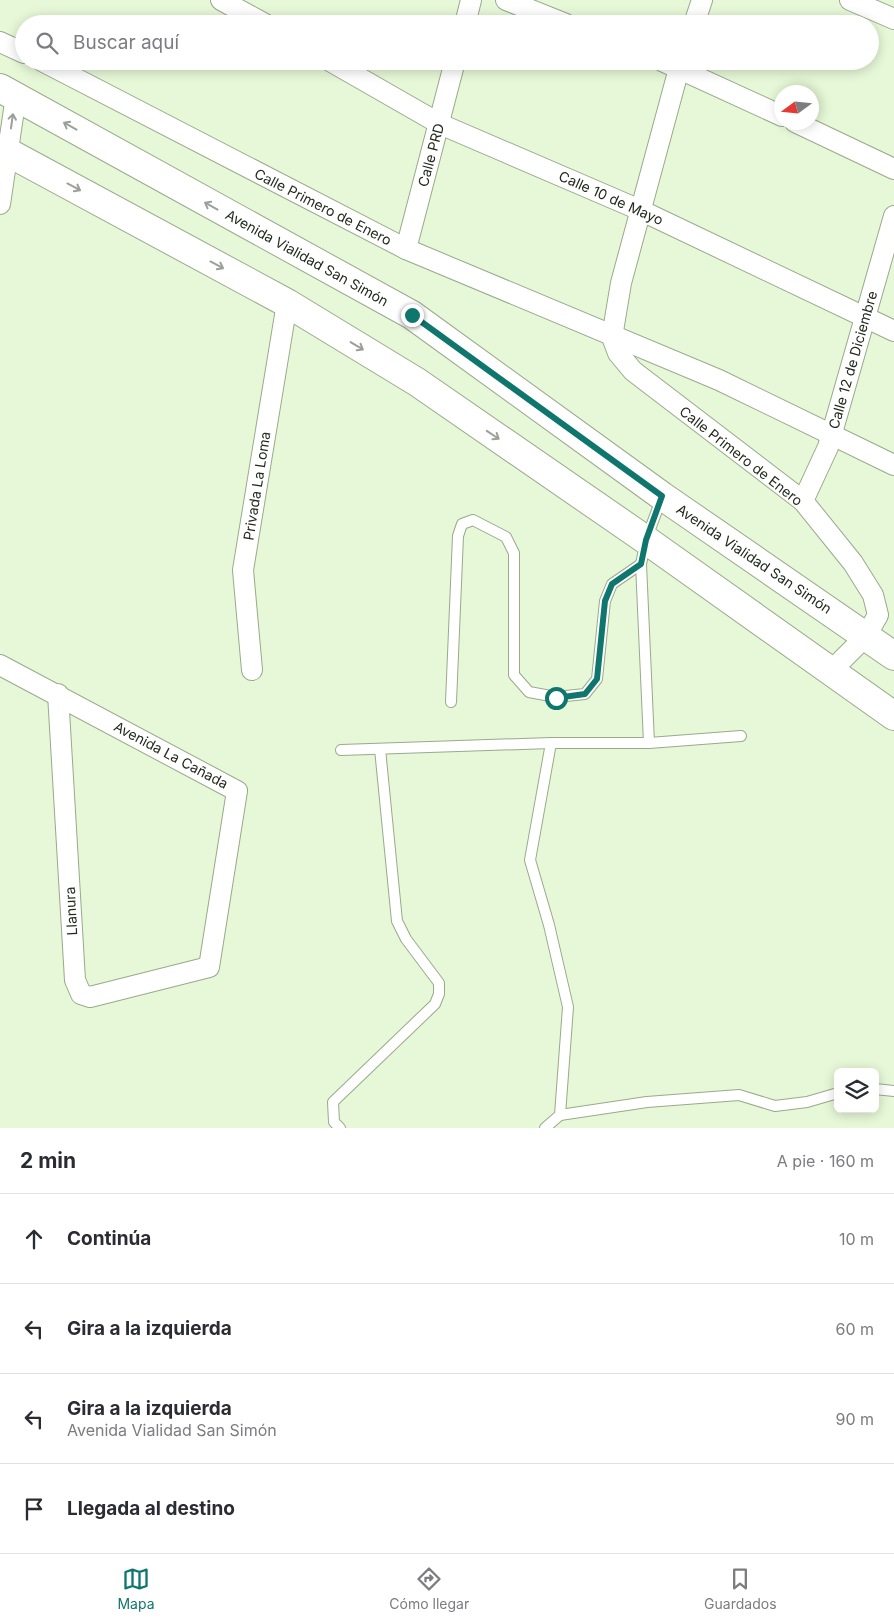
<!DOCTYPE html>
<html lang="es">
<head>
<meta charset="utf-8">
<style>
  body { margin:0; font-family:Inter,sans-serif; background:#f7f7f7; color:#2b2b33 }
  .controls { position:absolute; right:15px; bottom:15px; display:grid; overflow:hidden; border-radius:8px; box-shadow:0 2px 12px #0003 }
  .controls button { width:45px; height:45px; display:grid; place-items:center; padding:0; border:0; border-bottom:1px solid #e1e1e2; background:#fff; color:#2b2b33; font:25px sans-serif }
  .compass { position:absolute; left:774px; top:85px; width:45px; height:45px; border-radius:50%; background:#fff; box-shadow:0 2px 12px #0003; rotate:255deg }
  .stop { position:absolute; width:15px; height:15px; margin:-11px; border:4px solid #0f766e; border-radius:50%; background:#fff }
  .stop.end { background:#0f766e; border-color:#fff; box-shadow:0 1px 5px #0008 }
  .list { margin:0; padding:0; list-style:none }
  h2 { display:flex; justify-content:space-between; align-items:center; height:65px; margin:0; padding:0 20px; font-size:21px }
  h2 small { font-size:16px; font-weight:400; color:#7c7c81 }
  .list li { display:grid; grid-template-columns:32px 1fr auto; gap:15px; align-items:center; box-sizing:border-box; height:90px; padding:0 20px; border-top:1px solid #e1e1e2 }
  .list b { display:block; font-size:19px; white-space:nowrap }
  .list p { margin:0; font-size:16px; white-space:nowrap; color:#7c7c81 }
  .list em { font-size:16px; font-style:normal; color:#7c7c81 }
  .icon { flex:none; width:28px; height:28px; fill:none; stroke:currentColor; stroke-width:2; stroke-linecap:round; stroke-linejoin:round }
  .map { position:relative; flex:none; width:894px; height:1128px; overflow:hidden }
  .search { position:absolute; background:#fff; box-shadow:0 2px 12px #0003; left:15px; right:15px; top:15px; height:55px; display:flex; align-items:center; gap:12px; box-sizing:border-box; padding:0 18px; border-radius:28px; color:#7c7c81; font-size:19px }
  .sheet { height:425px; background:#fff }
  nav { display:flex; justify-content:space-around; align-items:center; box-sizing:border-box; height:70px; border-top:1px solid #e1e1e2; background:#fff; font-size:14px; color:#7c7c81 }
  nav a { display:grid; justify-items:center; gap:2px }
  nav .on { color:#0f766e }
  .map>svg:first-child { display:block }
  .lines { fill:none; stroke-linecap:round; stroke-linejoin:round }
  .lane-casing { stroke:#99aa8b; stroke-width:12 }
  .street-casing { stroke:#99aa8b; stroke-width:22 }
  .secondary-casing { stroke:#99aa8b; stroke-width:30 }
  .lane { stroke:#fff; stroke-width:10 }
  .street { stroke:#fff; stroke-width:20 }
  .secondary { stroke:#fff; stroke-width:28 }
  .oneway { stroke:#9ca09a }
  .route { stroke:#0f766e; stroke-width:6 }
  .labels { text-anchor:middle; stroke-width:4; stroke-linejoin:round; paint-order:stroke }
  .street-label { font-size:14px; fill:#242b1e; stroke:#fff }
</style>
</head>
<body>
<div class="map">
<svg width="894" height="1128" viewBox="0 0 894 1128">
  <rect width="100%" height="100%" fill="#e6f8d7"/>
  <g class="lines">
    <defs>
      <g id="lane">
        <path d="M451,702L458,536L462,524L473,520L506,537L514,553V675L529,692L556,697L585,694L597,679L605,601L612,584L641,564"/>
        <path d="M649,743L641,564L646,540L662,497"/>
        <path d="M341,750L551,743H649L741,736"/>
        <path d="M875,1089L894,1091"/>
        <path d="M560,1115L647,1102L739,1095L775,1106L807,1102L838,1093"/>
        <path d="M340,1128L334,1122L333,1102L435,1004L439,994V983L406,939L397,921L380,749"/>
        <path d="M545,1128L560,1115L568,1007L549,925L530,860L551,743"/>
      </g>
      <g id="street">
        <path d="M221,0L265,24"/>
        <path d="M506,0L566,24"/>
        <path d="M850,0L894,19"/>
        <path d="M465,24L471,0"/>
        <path d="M694,24L702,0"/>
        <path d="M0,42L24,53"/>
        <path d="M42,61L406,249L719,380L894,465"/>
        <path d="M330,61L440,124L640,210L894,331"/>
        <path d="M662,61L782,116"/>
        <path d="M795,122L894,169"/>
        <path d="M0,204L16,96"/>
        <path d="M406,249L455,61"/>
        <path d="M612,337L618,353L633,371L803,501L853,563L873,595L878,615L866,636L830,672"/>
        <path d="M612,337L621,283L681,61"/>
        <path d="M803,501L828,447L894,216"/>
        <path d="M0,665L237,791L209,967L90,997L81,994L75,980L58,694"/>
        <path d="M252,670L243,570L287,303"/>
      </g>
      <g id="secondary">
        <path d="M0,88L412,315L662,496L894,656"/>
        <path d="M0,148L287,303L417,382L646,540L894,716"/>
      </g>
    </defs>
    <use href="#lane" class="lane-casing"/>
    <use href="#street" class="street-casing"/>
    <use href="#secondary" class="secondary-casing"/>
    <use href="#lane" class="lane"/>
    <use href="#street" class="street"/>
    <use href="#secondary" class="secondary"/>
  </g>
  <defs><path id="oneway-shaft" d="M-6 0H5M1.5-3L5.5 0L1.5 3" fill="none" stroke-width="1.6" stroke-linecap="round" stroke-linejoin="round" transform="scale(1.25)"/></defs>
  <g class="oneway">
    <use href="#oneway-shaft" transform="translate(12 121) rotate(-82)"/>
    <use href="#oneway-shaft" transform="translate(70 126) rotate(-151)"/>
    <use href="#oneway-shaft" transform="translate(74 187) rotate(28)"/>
    <use href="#oneway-shaft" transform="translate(211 206) rotate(-151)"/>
    <use href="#oneway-shaft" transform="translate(217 265) rotate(28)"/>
    <use href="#oneway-shaft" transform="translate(357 346) rotate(31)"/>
    <use href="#oneway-shaft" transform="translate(493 435) rotate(34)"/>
  </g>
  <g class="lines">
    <path class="route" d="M412,315L662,496L646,540L641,564L612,584L605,601L597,679L585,694L556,698"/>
  </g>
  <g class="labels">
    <g class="street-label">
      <text transform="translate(431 155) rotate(-75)" y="5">Calle PRD</text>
      <text transform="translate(611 198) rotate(24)" y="5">Calle 10 de Mayo</text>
      <text transform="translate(323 207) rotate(27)" y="5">Calle Primero de Enero</text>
      <text transform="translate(307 258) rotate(29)" y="5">Avenida Vialidad San Simón</text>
      <text transform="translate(853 360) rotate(-74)" y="5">Calle 12 de Diciembre</text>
      <text transform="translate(741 456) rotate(38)" y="5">Calle Primero de Enero</text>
      <text transform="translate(257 486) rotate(-81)" y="5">Privada La Loma</text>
      <text transform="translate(754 559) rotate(34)" y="5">Avenida Vialidad San Simón</text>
      <text transform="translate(171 755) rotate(28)" y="5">Avenida La Cañada</text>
      <text transform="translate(71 911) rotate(-93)" y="5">Llanura</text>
    </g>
  </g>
</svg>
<div class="controls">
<button><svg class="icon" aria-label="layers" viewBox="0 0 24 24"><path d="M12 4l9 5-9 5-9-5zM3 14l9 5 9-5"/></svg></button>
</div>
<svg class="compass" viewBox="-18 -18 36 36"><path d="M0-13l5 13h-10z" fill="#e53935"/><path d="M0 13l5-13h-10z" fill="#7c7c81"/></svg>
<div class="stop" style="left:556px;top:698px"></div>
<div class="stop end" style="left:412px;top:315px"></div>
<div class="search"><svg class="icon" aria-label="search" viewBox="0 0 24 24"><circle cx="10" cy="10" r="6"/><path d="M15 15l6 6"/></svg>Buscar aquí</div>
</div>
<section class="sheet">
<h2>2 min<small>A pie · 160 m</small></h2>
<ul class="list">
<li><svg class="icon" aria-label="ahead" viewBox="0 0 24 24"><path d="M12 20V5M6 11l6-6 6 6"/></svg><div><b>Continúa</b></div><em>10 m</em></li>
<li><svg class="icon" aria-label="left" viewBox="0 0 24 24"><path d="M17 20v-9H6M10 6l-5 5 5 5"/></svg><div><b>Gira a la izquierda</b></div><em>60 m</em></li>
<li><svg class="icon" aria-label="left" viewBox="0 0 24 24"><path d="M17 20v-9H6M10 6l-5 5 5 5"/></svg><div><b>Gira a la izquierda</b><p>Avenida Vialidad San Simón</p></div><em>90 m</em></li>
<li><svg class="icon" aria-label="arrive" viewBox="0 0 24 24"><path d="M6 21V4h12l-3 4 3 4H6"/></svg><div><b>Llegada al destino</b></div></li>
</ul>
</section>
<nav>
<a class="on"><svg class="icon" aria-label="map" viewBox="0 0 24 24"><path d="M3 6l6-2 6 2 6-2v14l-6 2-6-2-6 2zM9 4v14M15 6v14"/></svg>Mapa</a>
<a><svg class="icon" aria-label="directions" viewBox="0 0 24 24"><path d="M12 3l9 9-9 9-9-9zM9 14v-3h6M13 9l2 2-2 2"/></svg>Cómo llegar</a>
<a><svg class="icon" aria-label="saved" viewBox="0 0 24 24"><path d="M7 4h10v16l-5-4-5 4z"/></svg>Guardados</a>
</nav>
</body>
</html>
